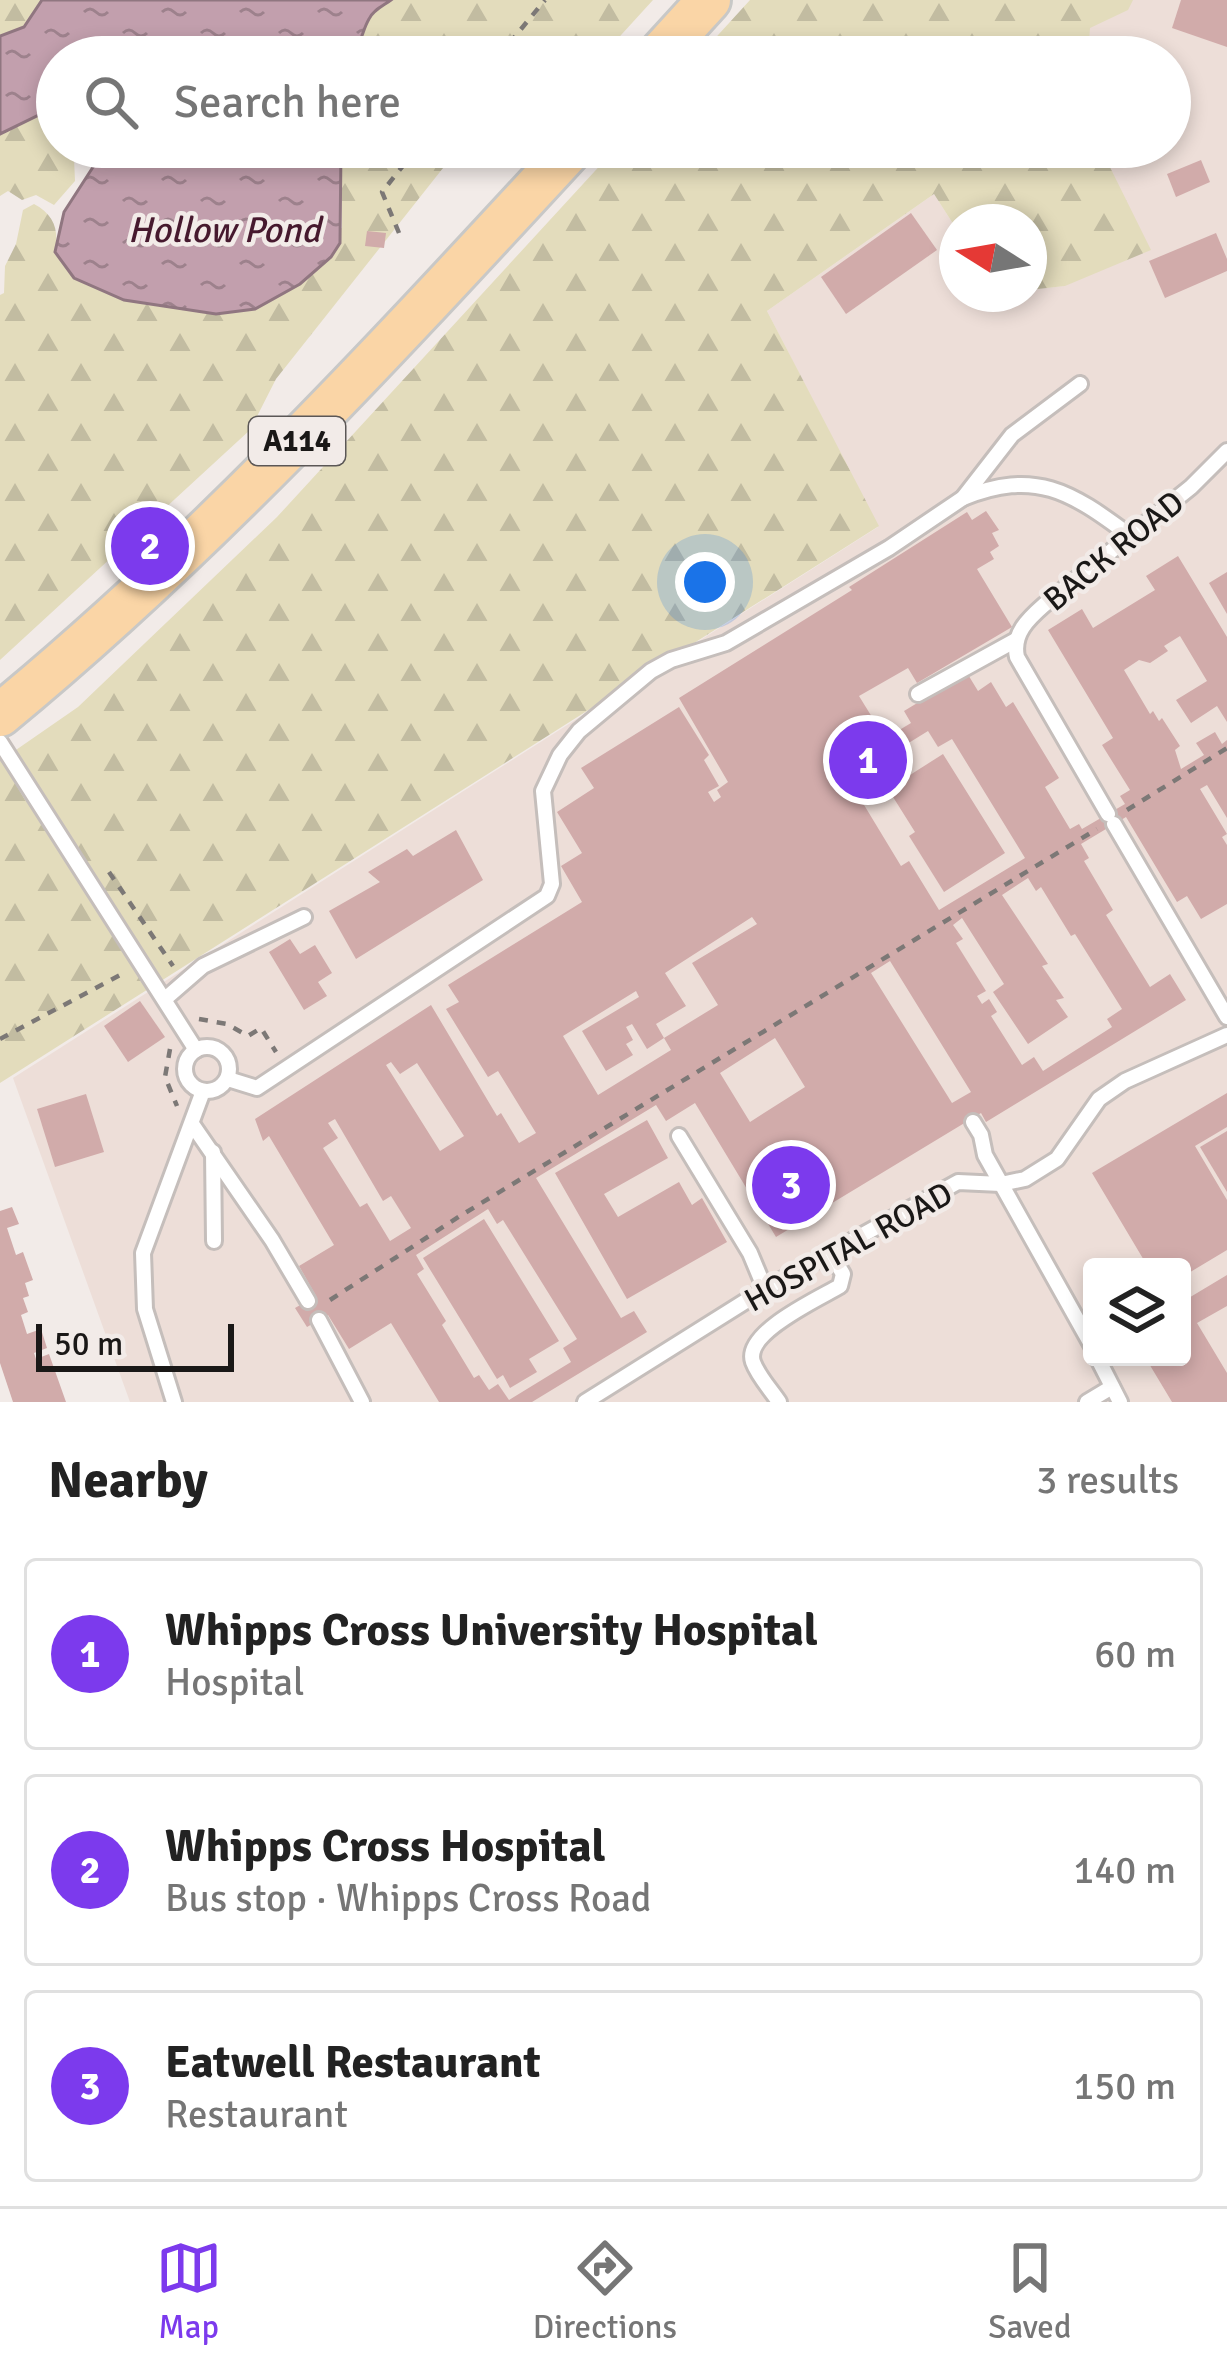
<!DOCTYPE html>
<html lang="en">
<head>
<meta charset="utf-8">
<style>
  body { margin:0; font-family:Signika,sans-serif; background:#f6f6f6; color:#222 }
  .controls { position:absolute; right:36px; bottom:36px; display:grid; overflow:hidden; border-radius:12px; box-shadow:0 6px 18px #0003 }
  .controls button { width:108px; height:108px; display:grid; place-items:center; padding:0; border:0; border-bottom:3px solid #e0e0e0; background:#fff; color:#222; font:60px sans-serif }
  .compass { position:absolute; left:939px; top:204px; width:108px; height:108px; border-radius:50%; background:#fff; box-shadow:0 6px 18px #0003; rotate:281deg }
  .scale { position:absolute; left:36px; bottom:30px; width:198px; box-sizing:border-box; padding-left:12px; border:6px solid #1a1817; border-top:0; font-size:33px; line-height:42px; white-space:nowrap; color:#1a1817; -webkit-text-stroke:9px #f2ebe8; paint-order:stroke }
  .you { position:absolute; left:705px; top:582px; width:42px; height:42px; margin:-30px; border:9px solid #fff; border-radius:50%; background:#1a73e8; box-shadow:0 0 0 18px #1a73e833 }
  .badge { display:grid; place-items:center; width:78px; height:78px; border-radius:50%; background:#7c3aed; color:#fff; font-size:39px; font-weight:700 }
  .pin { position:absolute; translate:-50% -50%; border:6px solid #fff; box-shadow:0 3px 12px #0006 }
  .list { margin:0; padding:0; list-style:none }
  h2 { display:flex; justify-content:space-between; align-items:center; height:156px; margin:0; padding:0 48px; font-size:51px }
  h2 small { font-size:39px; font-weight:400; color:#767676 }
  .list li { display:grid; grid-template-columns:78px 1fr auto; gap:36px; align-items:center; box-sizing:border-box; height:192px; margin:0 24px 24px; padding:0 24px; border:3px solid #e0e0e0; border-radius:12px }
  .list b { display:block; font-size:45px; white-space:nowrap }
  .list p { margin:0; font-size:39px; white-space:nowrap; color:#767676 }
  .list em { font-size:39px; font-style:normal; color:#767676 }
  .icon { flex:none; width:66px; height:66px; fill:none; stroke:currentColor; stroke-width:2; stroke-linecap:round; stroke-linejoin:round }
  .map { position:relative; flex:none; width:1227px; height:1402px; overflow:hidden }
  .search { position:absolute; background:#fff; box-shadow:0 6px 18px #0003; left:36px; right:36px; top:36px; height:132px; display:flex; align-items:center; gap:30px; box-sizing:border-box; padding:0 42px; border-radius:66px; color:#767676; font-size:45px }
  .sheet { height:804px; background:#fff }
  nav { display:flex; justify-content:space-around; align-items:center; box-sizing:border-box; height:168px; border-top:3px solid #e0e0e0; background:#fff; font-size:33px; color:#767676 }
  nav a { display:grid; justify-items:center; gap:6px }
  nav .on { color:#7c3aed }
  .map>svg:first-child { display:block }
  .built { fill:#edded8; fill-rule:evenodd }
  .forest { fill:url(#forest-firs) }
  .water { fill:url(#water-ripples); stroke:#907680; stroke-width:3 }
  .building { fill:#d1abaa; fill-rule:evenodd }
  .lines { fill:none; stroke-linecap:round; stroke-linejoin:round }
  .service-casing { stroke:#c5bebb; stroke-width:20 }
  .primary-casing { stroke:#c8c8c7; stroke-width:48 }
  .path { stroke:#7c7876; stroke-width:4.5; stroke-dasharray:9 9; stroke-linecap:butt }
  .service { stroke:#fff; stroke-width:14 }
  .primary { stroke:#fad5a6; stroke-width:42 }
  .labels { text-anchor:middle; stroke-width:9; stroke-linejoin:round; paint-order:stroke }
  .shield { fill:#f2ebe8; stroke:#5b5756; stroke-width:3 }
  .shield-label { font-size:30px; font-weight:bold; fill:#1a1817 }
  .street-label { font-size:33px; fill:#1a1817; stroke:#f2ebe8 }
  .water-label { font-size:36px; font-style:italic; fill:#46192e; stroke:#f2ebe8 }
</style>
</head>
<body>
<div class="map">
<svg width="1227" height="1402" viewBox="0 0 1227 1402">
  <defs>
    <pattern id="forest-firs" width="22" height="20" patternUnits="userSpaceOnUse" patternTransform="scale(3)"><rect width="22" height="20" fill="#e3dcbc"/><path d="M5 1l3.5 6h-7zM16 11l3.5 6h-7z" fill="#c2bca1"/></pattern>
    <pattern id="water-ripples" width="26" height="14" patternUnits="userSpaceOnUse" patternTransform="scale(3)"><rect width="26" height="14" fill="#c29fad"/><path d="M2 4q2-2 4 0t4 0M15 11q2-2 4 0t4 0" fill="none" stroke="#9d818c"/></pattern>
  </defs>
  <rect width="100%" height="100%" fill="#f2ebe8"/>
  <path class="built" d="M890,0H1227V1402H130L13,1078L878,527L767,311L934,194L957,230V294H1029V290L1064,286L1029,222L980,147H1170V57H925ZM1092,1267H1182V1357H1092Z"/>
  <g class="forest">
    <path d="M0,0H42L24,27L0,36Z"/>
    <path d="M391,0H653L601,57H344L359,47L370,14Z"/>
    <path d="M750,0H1133L1128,10L1090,28L1088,57H698Z"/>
    <path d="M57,106V147H84L74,158L75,181L54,205L36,195L22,200L8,191L0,196V134Z"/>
    <path d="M341,147H519L502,166L447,163L276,379L250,430L0,660V295L4,293L5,266L16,244L23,210L34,204C55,215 59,231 55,252L342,228Z"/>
    <path d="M617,147H1100L1151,250L1065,286L1029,290V222H957V230L934,194L767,311L879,526L0,1083V761L78,707L277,517Z"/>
  </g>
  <g class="water">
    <path d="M42,0H391C383,6 373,10 369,19C360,34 362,52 342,57C315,64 294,30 270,57H57V106L0,134V36L24,27Z"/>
    <path d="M106,147H341L340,243L331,257L300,284L255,309L216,314L124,300L74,278L55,252L64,212Z"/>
  </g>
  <g class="building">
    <path d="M1181,0H1227V47L1172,28Z"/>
    <path d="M1201,160L1210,182L1176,197L1167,174Z"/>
    <path d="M911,213L937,250L846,314L821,277Z"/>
    <path d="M367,231L386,233L384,248L365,246Z"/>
    <path d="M1216,233L1227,259V271L1165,298L1149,261Z"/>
    <path d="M986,511L999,530L992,533L999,546L990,552L994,559L977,569L1012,627L917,683L908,668L859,696L880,730L831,760L836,768L911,723L904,711L967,673L978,691L991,682L1006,707L1013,702L1059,778L1045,787L1070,829L1079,824L1082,829L1125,804L1120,796L1130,790L1102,745L1113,738L1048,630L1082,609L1093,628L1155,590L1146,576L1178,556L1227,637V722L1217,706L1191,723L1176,700L1207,681L1180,636L1164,646L1168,651L1150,663L1139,660L1124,670L1150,714L1153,711L1159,721L1162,718L1180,746L1175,750L1181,769L1204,755L1196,743L1215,732L1222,744L1227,740V818L1207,785L1200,789L1227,834L1222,837L1227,845V904L1201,919L1187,896L1177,902L1126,817L1081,844L1089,858L1084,861L1113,910L1106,915L1150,987L1170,974L1186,1000L986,1122L981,1113L776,1237L695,1103L666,1121L656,1105L536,1178L621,1318L634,1311L647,1332L532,1402H439L391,1323L349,1349L328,1315L307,1327L295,1308L316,1296L299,1266L334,1245L269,1136L263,1141L255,1119L431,1005L497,1116L501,1113L519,1143L536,1133L498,1071L488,1077L446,1009L459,1002L448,985L582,902L561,866L582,853L557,812L594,788L581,768L679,707L709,755L704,760L719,786L708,792L714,802L721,797L717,790L728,782L679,698L852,590L849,587L967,512L972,520ZM928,731L938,747L952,739L1025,858L939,910L909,861L901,866L858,795L874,785L865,770ZM1028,878L1036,891L1041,887L1071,936L1075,934L1122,1009L1107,1019L1112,1027L1043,1071L1034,1057L1022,1065L991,1016L997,1012L989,999L982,1004L977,996L986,991L956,943L963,939L953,925L962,918L1004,984L993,992L1028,1044L1068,1017L1056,1000L1064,998L1042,966L1048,964L1002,895ZM752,917L757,924L692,963L718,1005L664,1038L656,1024L686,1006L665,973ZM890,961L971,1092L952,1103L871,973ZM636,991L639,997L582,1031L606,1071L633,1055L626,1044L633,1040L626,1027L632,1024L647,1049L664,1038L671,1050L598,1095L563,1036ZM775,1038L805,1087L750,1122L720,1073ZM391,1062L400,1074L417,1063L464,1136L440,1151L386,1065ZM335,1119L383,1201L391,1196L411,1228L390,1241L367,1203L360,1207L323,1148L338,1138L328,1123ZM488,1209L497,1224L503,1220L577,1339L563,1348L571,1362L509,1400L498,1384L489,1390L479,1375L474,1378L442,1325L446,1321L417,1274L424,1269L416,1255Z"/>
    <path d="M1227,572V614L1209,583Z"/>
    <path d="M943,754L1005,853L944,892L909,836L915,832L888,789Z"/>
    <path d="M456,830L483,880L356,959L329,911L380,882L368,872L407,849L413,856Z"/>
    <path d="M290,939L300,954L315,945L332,973L318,982L327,996L304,1010L269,952Z"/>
    <path d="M140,1001L165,1037L128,1062L104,1026Z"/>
    <path d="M1227,1093V1127L1195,1146L1227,1200V1250L1182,1277V1267H1148L1092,1173Z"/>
    <path d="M86,1094L104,1152L55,1167L37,1109Z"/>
    <path d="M647,1120L668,1158L604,1194L618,1217L679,1182L692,1205L702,1198L727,1242L627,1299L555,1173Z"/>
    <path d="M1227,1131V1192L1200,1147Z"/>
    <path d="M12,1207L19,1224L7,1228L16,1255L23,1252L33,1280L25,1283L29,1296L23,1298L28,1312L21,1315L27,1334L41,1329L47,1348L34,1353L36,1359L49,1354L66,1402H13L0,1363V1211Z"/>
    <path d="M484,1219L559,1341L529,1359L537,1372L510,1388L503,1375L497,1379L423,1258Z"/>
    <path d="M1227,1275V1306L1197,1323L1227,1373V1402H1172L1145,1357H1182V1302Z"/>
  </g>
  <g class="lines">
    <defs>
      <g id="service">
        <path d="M963,498C1035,469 1070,491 1129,535"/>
        <path d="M918,694L1016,640"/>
        <path d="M0,742L196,1050"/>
        <path d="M1108,814L1017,657C1012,634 1028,619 1044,605L1191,487L1227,451"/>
        <path d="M1114,824L1227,1017"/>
        <path d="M165,999L203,966L304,917"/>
        <circle cx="207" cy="1069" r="22"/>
        <path d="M228,1079L257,1088L547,896L552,884L543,791L560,755L579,731L651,671L671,660L726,643L889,548L963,498L1012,435L1080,384"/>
        <path d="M973,1122L981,1135L985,1155L1092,1346"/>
        <path d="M192,1124L272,1240L308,1301"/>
        <path d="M679,1136L750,1253L765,1289"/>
        <path d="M213,1152L214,1241"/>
        <path d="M319,1320L362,1402"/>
        <path d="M1097,1357L1120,1402"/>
        <path d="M174,1402L145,1309L143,1253L203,1091"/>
        <path d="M585,1402L765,1289L958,1182L1001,1184L1025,1179L1057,1159L1099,1099L1125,1081L1227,1035"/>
        <path d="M779,1402C771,1390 758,1376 753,1362C743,1333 818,1299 840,1286L843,1274L830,1252"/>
        <path d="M1087,1402L1112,1387"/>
      </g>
      <g id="primary">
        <path d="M657,57L709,0"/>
        <path d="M0,715C209,543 390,345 573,147"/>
      </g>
    </defs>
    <use href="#service" class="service-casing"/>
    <use href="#primary" class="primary-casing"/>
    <g class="path">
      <path d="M498,57L545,0"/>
      <path d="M399,233L382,192L418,147"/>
      <path d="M1127,810L1227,748"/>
      <path d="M109,872L173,966"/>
      <path d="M199,1019L227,1024L248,1036L261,1028L276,1052"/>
      <path d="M0,1039L122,974"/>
      <path d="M170,1049L165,1077L177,1106"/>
      <path d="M330,1300L460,1216L1097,829"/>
    </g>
    <use href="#service" class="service"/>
    <use href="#primary" class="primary"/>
  </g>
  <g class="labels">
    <rect class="shield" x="249" y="417" width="96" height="48" rx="9"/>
    <g class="shield-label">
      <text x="297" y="451">A114</text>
    </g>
    <g class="street-label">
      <text transform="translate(1113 550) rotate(-39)" y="12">BACK ROAD</text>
      <text transform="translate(848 1246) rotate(-29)" y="12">HOSPITAL ROAD</text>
    </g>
    <g class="water-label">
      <text x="224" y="242">Hollow Pond</text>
    </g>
  </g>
</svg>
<div class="controls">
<button><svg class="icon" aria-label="layers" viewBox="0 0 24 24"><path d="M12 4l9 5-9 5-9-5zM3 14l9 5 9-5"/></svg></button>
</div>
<svg class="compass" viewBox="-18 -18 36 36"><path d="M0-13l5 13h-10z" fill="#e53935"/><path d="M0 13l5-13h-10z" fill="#767676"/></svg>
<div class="scale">50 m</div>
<div class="you"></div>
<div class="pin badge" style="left:868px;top:760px">1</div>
<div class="pin badge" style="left:150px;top:546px">2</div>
<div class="pin badge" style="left:791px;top:1185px">3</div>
<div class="search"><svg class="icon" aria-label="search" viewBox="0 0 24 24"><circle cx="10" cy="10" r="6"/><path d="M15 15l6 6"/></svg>Search here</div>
</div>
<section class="sheet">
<h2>Nearby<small>3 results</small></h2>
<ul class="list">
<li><span class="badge">1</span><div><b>Whipps Cross University Hospital</b><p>Hospital</p></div><em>60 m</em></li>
<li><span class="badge">2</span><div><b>Whipps Cross Hospital</b><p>Bus stop · Whipps Cross Road</p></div><em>140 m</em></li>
<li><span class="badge">3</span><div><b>Eatwell Restaurant</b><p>Restaurant</p></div><em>150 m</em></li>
</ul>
</section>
<nav>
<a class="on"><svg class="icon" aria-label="map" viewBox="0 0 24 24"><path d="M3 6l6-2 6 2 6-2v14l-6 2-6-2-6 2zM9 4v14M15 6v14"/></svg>Map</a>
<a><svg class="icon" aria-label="directions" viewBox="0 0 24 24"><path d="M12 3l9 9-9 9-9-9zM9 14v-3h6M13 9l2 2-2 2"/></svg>Directions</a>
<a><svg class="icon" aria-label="saved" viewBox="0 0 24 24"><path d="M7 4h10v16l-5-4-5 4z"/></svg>Saved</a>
</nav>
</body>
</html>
